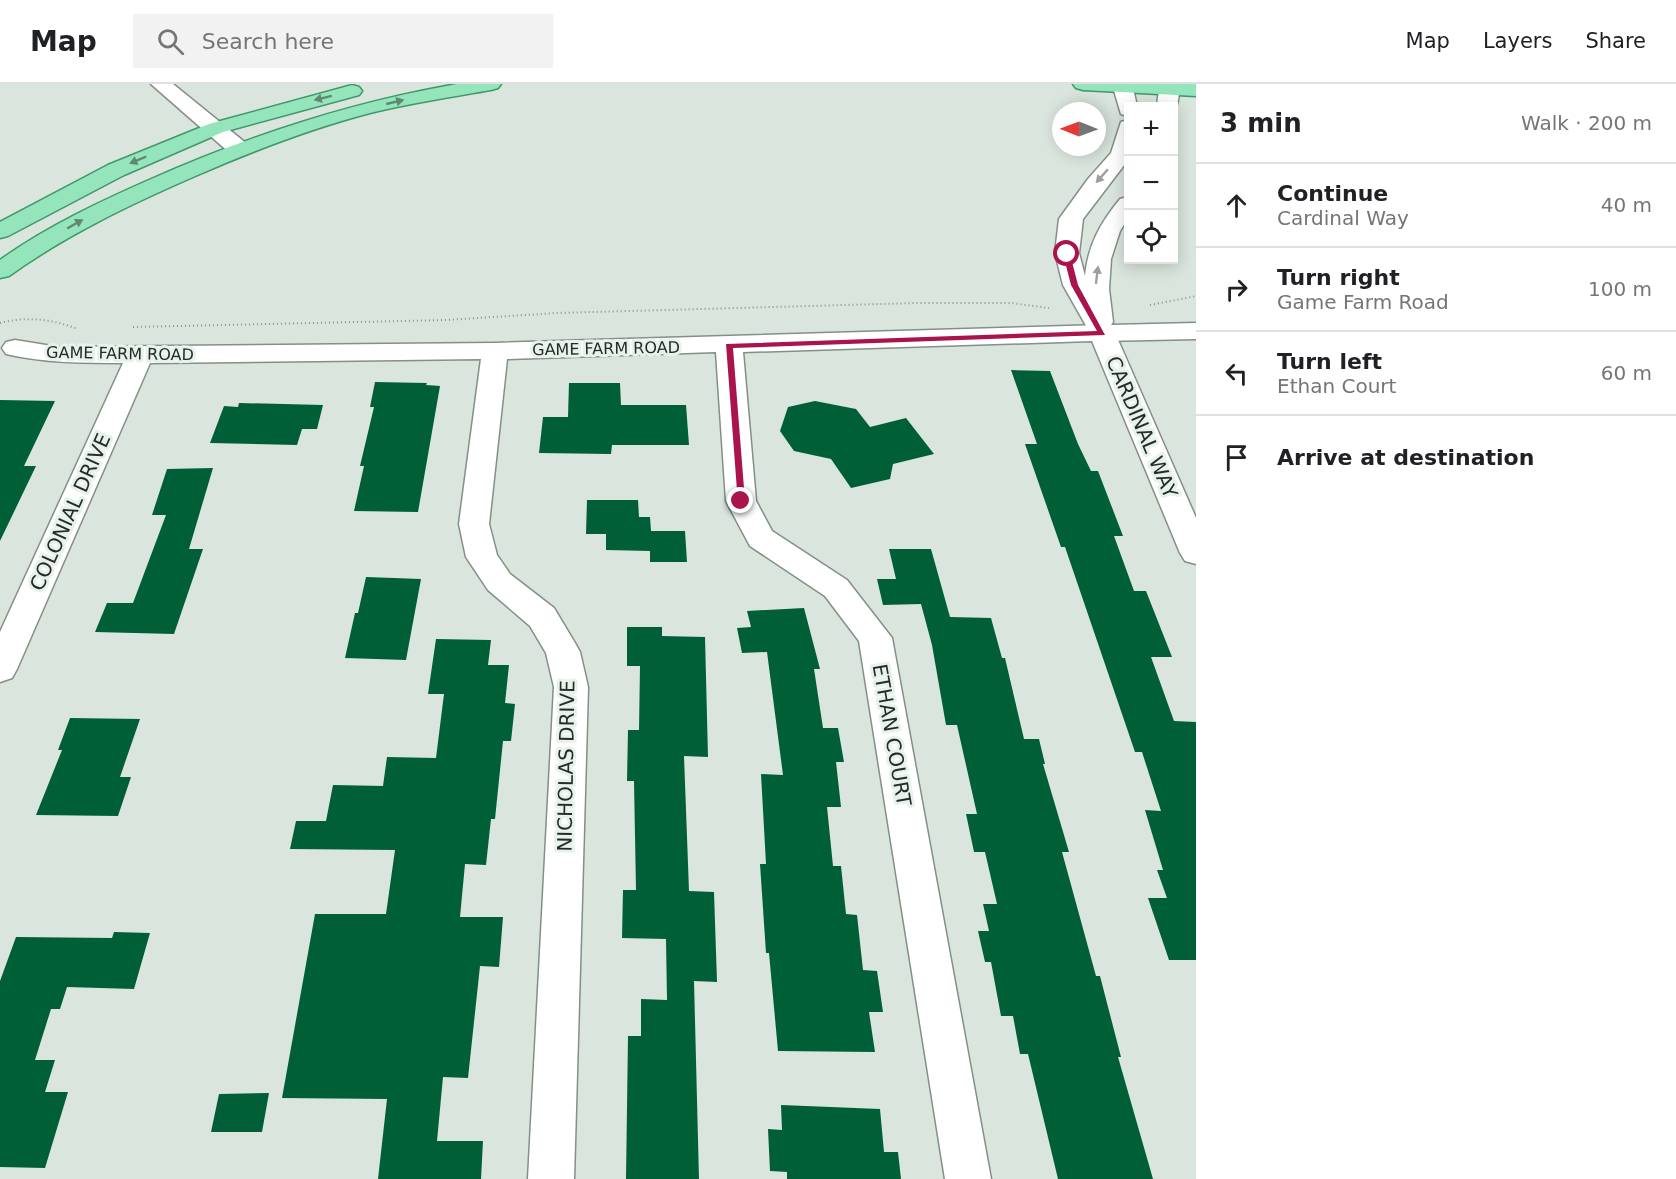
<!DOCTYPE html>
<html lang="en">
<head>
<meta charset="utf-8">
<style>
  body { margin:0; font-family:"DejaVu Sans",sans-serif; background:#f2f2f2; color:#202124 }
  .controls { position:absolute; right:18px; top:18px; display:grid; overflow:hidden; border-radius:0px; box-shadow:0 3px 15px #0003 }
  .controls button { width:54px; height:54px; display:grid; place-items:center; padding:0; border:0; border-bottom:2px solid #e0e0e0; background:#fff; color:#202124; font:30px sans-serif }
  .compass { position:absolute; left:1052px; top:18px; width:54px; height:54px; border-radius:50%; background:#fff; box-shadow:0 3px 15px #0003; rotate:271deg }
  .stop { position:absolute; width:18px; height:18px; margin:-14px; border:4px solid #a8144b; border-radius:50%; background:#fff }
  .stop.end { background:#a8144b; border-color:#fff; box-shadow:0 2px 6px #0008 }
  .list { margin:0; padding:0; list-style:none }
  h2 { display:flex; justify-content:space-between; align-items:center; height:78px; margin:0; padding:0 24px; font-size:26px }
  h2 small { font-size:20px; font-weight:400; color:#757577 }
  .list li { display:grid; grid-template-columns:39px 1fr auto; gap:18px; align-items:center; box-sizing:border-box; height:84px; padding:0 24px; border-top:2px solid #e0e0e0 }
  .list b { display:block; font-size:22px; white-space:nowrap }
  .list p { margin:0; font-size:20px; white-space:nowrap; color:#757577 }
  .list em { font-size:20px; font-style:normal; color:#757577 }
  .icon { flex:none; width:33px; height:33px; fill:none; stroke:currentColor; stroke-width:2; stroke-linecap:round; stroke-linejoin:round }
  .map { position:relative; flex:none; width:1196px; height:1095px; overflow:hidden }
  header { display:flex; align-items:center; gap:36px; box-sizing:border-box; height:84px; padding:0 30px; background:#fff; border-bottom:2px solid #e0e0e0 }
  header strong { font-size:28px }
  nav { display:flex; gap:33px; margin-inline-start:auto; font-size:21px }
  .search { width:420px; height:54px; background:#f2f2f2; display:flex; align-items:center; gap:15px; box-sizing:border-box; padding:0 21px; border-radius:0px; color:#757577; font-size:22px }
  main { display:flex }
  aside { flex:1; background:#fff }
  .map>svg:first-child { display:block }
  .building { fill:#015f38 }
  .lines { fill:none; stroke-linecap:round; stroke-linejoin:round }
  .minor-casing { stroke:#848f88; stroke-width:3 }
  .tertiary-casing { stroke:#848f88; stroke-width:3 }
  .primary-casing { stroke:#40986a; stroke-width:3 }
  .path { stroke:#8a938d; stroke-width:2; stroke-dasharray:1 3; stroke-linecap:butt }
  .minor { fill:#fff; fill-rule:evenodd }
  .tertiary { fill:#fff; fill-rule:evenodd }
  .primary { fill:#94e5bb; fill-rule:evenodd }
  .oneway { fill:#5e8872 }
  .oneway2 { fill:#9ea09e }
  .route { fill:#a8144b }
  .labels { text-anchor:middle; stroke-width:6; stroke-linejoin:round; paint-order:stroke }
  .far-street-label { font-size:16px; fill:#272b28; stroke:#e6f2ea }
  .street-label { font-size:20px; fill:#272b28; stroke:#e6f2ea }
</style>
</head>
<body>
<header>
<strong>Map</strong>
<div class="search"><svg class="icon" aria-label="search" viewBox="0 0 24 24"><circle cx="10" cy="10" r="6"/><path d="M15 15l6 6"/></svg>Search here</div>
<nav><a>Map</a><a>Layers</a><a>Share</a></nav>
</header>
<main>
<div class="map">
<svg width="1196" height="1095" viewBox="0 0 1196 1095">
  <rect width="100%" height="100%" fill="#d9e5dd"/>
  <g class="building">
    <path d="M1011,286L1050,287L1078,360L1091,387H1098L1123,452H1114L1134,507H1146L1172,573H1151L1174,637L1196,638V876H1169L1148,814H1167L1157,786H1163L1145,726L1161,727L1142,668H1135L1065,463H1061L1025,360H1037Z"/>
    <path d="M375,298L427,299L426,301L440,302L418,428L354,427L364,382H360L374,323H370Z"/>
    <path d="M569,299H620L621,321H686L689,361H612L611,370L539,369L543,333H568Z"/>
    <path d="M0,316L55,317L24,382H36L0,457Z"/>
    <path d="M815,317L856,325L870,343L906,334L934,370L893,380L890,395L851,404L831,375L794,367L780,347L788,323Z"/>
    <path d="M239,319L323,321L317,345H302L297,361L210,359L224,322L238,323Z"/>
    <path d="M213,384L189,465H203L174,550L95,548L107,519H133L166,431H152L167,385Z"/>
    <path d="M587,416H638L639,433H650L651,447H685L687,478H650V467L606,466V450H586Z"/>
    <path d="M889,465H931L950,533L991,534L1002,574H1005L1024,655H1039L1045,680H1043L1069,768H1062L1096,892H1100L1121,973H1118L1153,1095H1058L1028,970H1020L1013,932H1001L991,878H985L978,847H989L983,820H997L985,768H974L966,730H977L957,641H946L932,561L921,520L883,521L877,495H896Z"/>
    <path d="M366,493L421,495L406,576L345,574L355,529H358Z"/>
    <path d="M804,524L820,585H814L823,644H838L844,678H836L841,723H827L833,782H841L846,830L857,831L863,886L877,887L883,928H869L875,968L778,967L769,869H766L760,780H766L761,690L783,691L767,568L742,569L737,544L751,543L747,527Z"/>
    <path d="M627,543H662V552L705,553L708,673L684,672L689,807L714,808L717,898L694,897L699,1095H626L628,952H641V915L667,916L666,855L622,854L623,806H636L634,697H627L628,646H639L640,582H627Z"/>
    <path d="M436,555L491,556L488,581H509L505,619L515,620L511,657H503L495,735H491L486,781L465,780L460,833H503L499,883L480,882L468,994L443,993L437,1057H483L481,1095H378L387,1015L282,1014L315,830H386L395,766L290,765L296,737H326L333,701L383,702L387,673L436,674L444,610H428Z"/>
    <path d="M70,634L140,635L120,693H131L118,732L36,731L62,666H58Z"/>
    <path d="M114,848L150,849L134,905L67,903L60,925H51L35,976H55L45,1008H68L45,1084L0,1083V897L16,853L112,854Z"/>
    <path d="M269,1009L262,1048H211L219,1010Z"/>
    <path d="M781,1021L880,1025L884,1068H898L901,1095H787V1088L770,1087L768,1045L782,1046Z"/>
  </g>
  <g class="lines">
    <defs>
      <path id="minor" d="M1102,241L1111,244L1115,249L1196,434V480L1185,477L1180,469L1092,257L743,268L756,417L772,447L847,496L892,554L991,1095H945L859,557L825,512L750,462L726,417L716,268L507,275L489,440L497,471L510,490L554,524L575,559L580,568L588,603L574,1095H528L554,603L546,569L530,542L488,506L466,473L459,440L481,275L150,279L17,585L12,594L0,598V548L123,279C83,279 45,279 6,270L2,264L6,258L15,256L58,263L495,259Z"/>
      <g id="tertiary">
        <path d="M151,0H173L247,60L250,65L247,70L239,71L231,70Z"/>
        <path d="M1112,0H1132L1137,22H1128V32L1121,30Z"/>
        <path d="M1157,0H1177C1180,8 1179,19 1174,26V22H1157L1159,5Z"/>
        <path d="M1128,36V76L1083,135L1079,169L1085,192C1088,161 1101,138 1120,115L1128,113V134L1120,147L1111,175L1109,205L1113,238L1111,241L1196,239V255L1102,257L1093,254L1063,201L1055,169L1059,135L1088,95L1111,69L1121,38Z"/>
      </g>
      <g id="primary">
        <path d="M457,0H501L498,4L491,6C451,13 410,19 370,29C309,45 250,68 193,93C129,121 66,151 9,192L0,194V176C46,143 97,119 149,96C248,52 349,19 457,0Z"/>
        <path d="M1073,0H1196V12L1083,6L1076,4Z"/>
        <path d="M352,1L359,3L362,7L359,11L223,48L124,91L8,152L0,154V138L108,81L209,40Z"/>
      </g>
    </defs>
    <use href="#minor" class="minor-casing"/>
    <use href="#tertiary" class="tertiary-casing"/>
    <use href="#primary" class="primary-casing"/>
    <g class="path">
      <path d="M1150,221L1196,212"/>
      <path d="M0,239C28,232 51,235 78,245"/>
      <path d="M133,243L447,236L557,229L917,219H1011L1049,224"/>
    </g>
    <use href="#minor" class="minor"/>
    <use href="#tertiary" class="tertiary"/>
    <use href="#primary" class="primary"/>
  </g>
  <defs><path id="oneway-solid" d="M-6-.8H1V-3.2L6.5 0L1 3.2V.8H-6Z" transform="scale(1.5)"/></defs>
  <g class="oneway">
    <use href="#oneway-solid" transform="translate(323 14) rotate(166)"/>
    <use href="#oneway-solid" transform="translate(395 18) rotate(-13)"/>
    <use href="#oneway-solid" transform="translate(138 76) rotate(157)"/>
    <use href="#oneway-solid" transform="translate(75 140) rotate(-30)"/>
  </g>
  <g class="oneway2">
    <use href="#oneway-solid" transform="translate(1102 92) rotate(131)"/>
    <use href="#oneway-solid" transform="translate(1097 191) rotate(-83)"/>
  </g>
  <path class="route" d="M1067,167L1070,170L1078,201L1105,251L733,264L745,417L738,420L726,260L1097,247L1071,201L1063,170Z"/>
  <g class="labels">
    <g class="far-street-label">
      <text transform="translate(606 264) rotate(-1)" y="6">GAME FARM ROAD</text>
      <text transform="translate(120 269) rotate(1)" y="6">GAME FARM ROAD</text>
    </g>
    <g class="street-label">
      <text transform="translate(1142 343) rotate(67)" y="7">CARDINAL WAY</text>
      <text transform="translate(70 428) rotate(-66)" y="7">COLONIAL DRIVE</text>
      <text transform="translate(892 651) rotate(80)" y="7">ETHAN COURT</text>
      <text transform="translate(566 682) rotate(-89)" y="7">NICHOLAS DRIVE</text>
    </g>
  </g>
</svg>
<div class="controls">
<button>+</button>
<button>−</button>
<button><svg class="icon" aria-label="locate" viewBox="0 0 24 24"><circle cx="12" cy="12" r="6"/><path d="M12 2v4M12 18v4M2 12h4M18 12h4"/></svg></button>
</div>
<svg class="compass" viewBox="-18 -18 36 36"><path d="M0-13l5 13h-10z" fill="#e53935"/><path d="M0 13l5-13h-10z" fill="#757577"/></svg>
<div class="stop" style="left:1067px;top:170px"></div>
<div class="stop end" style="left:741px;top:417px"></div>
</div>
<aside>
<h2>3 min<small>Walk · 200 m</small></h2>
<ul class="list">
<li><svg class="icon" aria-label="ahead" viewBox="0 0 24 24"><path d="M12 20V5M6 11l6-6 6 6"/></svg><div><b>Continue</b><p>Cardinal Way</p></div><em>40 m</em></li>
<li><svg class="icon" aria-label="right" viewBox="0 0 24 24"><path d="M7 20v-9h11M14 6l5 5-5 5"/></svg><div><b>Turn right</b><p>Game Farm Road</p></div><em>100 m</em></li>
<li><svg class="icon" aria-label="left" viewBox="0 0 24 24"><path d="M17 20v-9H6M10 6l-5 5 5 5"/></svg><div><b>Turn left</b><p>Ethan Court</p></div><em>60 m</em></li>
<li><svg class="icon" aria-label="arrive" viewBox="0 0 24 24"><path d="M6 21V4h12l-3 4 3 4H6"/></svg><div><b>Arrive at destination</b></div></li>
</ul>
</aside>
</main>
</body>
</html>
